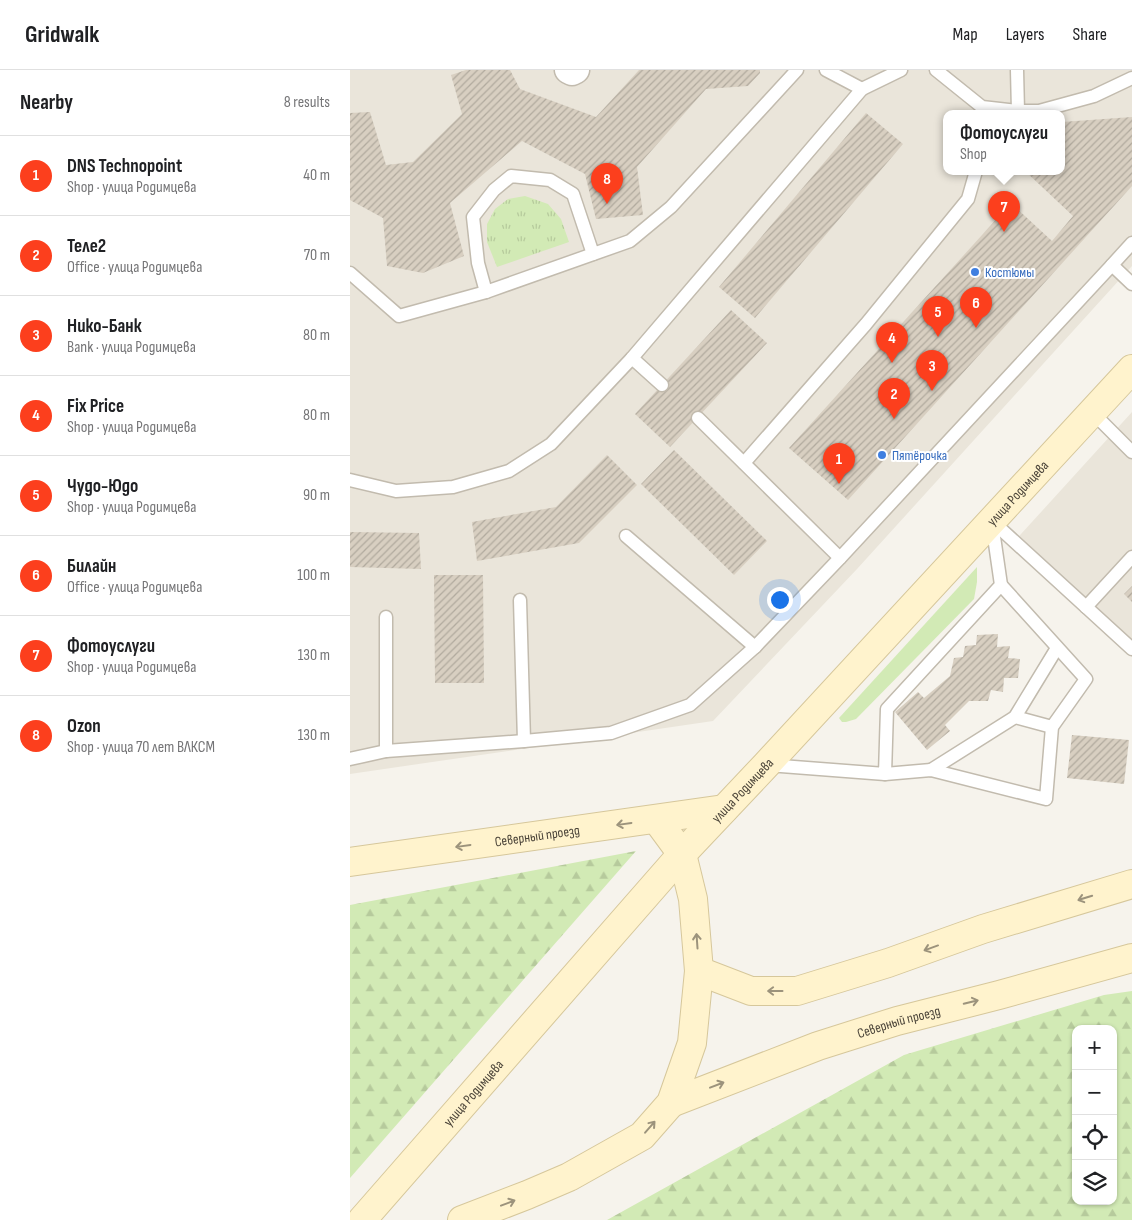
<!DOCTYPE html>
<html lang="en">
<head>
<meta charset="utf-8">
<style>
  body { margin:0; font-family:"Sofia Sans Condensed",sans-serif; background:#f6f6f6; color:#202124 }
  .controls { position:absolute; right:15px; bottom:15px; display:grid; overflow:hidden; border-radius:10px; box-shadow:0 1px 4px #0004 }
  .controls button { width:45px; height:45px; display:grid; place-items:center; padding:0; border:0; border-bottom:1px solid #e0e0e0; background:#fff; color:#202124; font:25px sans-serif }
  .you { position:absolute; left:429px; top:529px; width:18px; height:18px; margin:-12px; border:4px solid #fff; border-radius:50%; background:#1a73e8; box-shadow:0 0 0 8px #1a73e833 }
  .badge { display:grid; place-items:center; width:32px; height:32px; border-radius:50%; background:#fc3f1d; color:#fff; font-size:16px; font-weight:700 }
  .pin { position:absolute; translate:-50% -41px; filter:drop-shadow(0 1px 2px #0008) }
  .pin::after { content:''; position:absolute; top:26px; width:18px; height:15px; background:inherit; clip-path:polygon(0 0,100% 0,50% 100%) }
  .popup { position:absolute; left:593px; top:40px; width:122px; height:65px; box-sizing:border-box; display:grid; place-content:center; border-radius:10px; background:#fff; filter:drop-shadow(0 1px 4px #0005); font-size:16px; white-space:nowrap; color:#757577 }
  .popup b { font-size:19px; color:#202124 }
  .popup::after { content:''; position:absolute; left:50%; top:100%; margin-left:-10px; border:10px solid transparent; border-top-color:#fff }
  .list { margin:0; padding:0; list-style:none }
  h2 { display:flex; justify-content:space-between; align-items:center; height:65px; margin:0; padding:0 20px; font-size:21px }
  h2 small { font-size:16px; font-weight:400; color:#757577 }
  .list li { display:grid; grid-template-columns:32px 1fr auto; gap:15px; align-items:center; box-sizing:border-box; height:80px; padding:0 20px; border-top:1px solid #e0e0e0 }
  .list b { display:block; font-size:19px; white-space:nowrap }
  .list p { margin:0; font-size:16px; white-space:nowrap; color:#757577 }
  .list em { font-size:16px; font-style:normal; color:#757577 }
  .icon { flex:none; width:28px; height:28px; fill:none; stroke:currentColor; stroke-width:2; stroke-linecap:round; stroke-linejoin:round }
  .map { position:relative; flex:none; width:782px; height:1150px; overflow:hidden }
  header { display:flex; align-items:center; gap:30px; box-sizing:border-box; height:70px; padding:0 25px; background:#fff; border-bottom:1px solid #e0e0e0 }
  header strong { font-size:24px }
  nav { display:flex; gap:28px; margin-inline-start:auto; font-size:18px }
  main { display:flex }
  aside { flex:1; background:#fff }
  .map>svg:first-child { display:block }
  .residential { fill:#eae5da; fill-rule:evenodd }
  .grass { fill:#d2eab5 }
  .forest { fill:url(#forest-firs); fill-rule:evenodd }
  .park { fill:url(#park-tufts) }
  .building { fill:url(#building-hatch) }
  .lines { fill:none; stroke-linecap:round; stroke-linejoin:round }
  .lane-casing { stroke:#c2bbae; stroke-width:15 }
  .street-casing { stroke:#c2bbae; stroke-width:29 }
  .secondary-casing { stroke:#d6c79b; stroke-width:30 }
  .lane { stroke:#fff; stroke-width:12 }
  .street { stroke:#fff; stroke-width:26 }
  .secondary { stroke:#fff3cd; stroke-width:28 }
  .oneway { stroke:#9c937c }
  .shop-dot { fill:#3f7fe0; stroke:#fff; stroke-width:2 }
  .labels { text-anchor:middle; stroke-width:4; stroke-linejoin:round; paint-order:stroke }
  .shop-label { font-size:14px; fill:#366cbe; stroke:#fff; text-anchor:start }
  .street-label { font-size:14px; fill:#4b4439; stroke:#fff }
</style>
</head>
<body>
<header>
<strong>Gridwalk</strong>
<nav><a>Map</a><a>Layers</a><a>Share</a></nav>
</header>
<main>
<aside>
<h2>Nearby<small>8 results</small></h2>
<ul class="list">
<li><span class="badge">1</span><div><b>DNS Technopoint</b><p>Shop · улица Родимцева</p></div><em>40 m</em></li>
<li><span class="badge">2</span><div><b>Теле2</b><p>Office · улица Родимцева</p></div><em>70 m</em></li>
<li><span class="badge">3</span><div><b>Нико-Банк</b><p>Bank · улица Родимцева</p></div><em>80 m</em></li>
<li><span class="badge">4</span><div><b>Fix Price</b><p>Shop · улица Родимцева</p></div><em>80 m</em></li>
<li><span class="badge">5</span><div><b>Чудо-Юдо</b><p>Shop · улица Родимцева</p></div><em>90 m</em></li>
<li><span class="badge">6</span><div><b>Билайн</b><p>Office · улица Родимцева</p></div><em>100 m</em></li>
<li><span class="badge">7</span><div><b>Фотоуслуги</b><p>Shop · улица Родимцева</p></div><em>130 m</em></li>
<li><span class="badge">8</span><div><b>Ozon</b><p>Shop · улица 70 лет ВЛКСМ</p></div><em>130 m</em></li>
</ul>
</aside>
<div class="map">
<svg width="782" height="1150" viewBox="0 0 782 1150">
  <defs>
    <pattern id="forest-firs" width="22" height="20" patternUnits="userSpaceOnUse" patternTransform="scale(1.25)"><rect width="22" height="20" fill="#d2eab5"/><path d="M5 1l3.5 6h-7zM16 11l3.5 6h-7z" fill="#b6ca9c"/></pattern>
    <pattern id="park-tufts" width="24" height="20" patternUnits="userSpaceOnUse" patternTransform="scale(1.25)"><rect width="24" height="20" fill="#d2eab5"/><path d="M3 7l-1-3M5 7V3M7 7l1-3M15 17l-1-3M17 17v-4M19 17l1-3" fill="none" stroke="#b6ca9c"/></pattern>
    <pattern id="building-hatch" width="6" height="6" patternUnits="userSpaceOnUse" patternTransform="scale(1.25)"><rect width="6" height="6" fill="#d8cfc1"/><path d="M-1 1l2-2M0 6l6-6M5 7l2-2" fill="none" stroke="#b1aa9e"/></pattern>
  </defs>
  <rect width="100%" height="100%" fill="#f6f3ec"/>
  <g class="residential">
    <path d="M0,0H782V196L507,499L363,651L0,704ZM596,43H712V101H596Z"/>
    <path d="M782,342V587L662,474Z"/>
  </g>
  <path class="grass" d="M627,497V512L624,529L506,649L496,652H492L489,648Z"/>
  <g class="forest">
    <path d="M286,781L0,1108V835Z"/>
    <path d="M782,921V1150H257L554,985L754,925ZM726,959H763V1131H726Z"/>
  </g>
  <path class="park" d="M175,126L198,134L211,149L219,172L147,197L137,172V154L145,139L158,129Z"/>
  <g class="building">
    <path d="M116,0H160L170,19L246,47L289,0H410V3L398,16L356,19L287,97L293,145L246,149L235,104L172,71L100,133L114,186L73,203L37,196L33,148L0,130V43L20,42L36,95L63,92L112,44L101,5Z"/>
    <path d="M516,43L553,74L405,248L369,217Z"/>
    <path d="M782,47V116L498,430L439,378L661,133L702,171L723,146L675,101H712V52Z"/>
    <path d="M381,240L417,273L320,377L285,344Z"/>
    <path d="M324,380L417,471L384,505L291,414Z"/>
    <path d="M257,385L287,415L229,473L127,491L122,452L206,437Z"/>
    <path d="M0,462L69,463L71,499L0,497Z"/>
    <path d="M84,505H133L134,613H85Z"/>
    <path d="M782,516V532L774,524Z"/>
    <path d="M648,564L647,577L660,576L658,588L670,589L668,608H654L653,622L641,620L638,631H619L595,655L600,661L577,680L545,642L568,622L574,628L600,606L604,588L613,587L615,576L626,575L627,565Z"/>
    <path d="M722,665L779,670L774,714L717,708Z"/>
  </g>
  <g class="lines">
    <defs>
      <g id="lane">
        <path d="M586,0L632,37L668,41H689L744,26L782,8"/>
        <path d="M667,0L668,41"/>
        <path d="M512,19L551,0"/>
        <path d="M782,173L762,195L782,214"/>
        <path d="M0,203L49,246L136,222L280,171L321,137L447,0"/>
        <path d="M136,222L128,193L123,147L144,120L161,106L200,110L223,124L243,184"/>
        <path d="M282,288L312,315"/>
        <path d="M742,342L782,382"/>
        <path d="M348,348L490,488"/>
        <path d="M394,393L516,254L618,129L626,101"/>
        <path d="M0,410L46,421L103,417L159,401L201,374L282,288L512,19L476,0"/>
        <path d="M642,451L782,579"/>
        <path d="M276,466L405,577"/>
        <path d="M170,530L174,671"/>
        <path d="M736,537L782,487"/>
        <path d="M665,647L702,657"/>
        <path d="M36,681V547"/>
        <path d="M0,689L36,681L174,671L261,663L340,635L405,577L490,488L762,195"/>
        <path d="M418,695L535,704L537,639L651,515L642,453"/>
        <path d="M581,700L665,647L707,578"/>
        <path d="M535,704L581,700L696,729L702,657L736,609L651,515"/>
      </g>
      <path id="street" d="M218,0L222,2L226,0"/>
      <g id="secondary">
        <path id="s1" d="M0,792L374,739"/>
        <path d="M349,901L401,921H447L538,893L633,859L782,814"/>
        <path id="s2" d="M321,1033L468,976L547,951L649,925L782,888"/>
        <path id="s3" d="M12,1150L332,784L416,695L782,299"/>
        <path d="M112,1150L177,1125L219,1107L292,1066L321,1033L342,973L349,901L343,829L332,784L307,750"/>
      </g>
    </defs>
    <use href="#lane" class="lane-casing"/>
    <use href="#street" class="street-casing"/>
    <use href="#secondary" class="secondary-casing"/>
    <use href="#lane" class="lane"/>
    <use href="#street" class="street"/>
    <use href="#secondary" class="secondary"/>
  </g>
  <defs><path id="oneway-shaft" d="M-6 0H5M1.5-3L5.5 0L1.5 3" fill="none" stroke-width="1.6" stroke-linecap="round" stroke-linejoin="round" transform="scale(1.25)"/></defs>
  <g class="oneway">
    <use href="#oneway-shaft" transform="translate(274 754) rotate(172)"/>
    <use href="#oneway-shaft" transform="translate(113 776) rotate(172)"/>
    <use href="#oneway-shaft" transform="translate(735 828) rotate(163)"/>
    <use href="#oneway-shaft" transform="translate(347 871) rotate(-94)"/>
    <use href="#oneway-shaft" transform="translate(581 878) rotate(160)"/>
    <use href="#oneway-shaft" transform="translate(425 921) rotate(180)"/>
    <use href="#oneway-shaft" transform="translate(621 932) rotate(-14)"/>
    <use href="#oneway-shaft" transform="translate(367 1015) rotate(-21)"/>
    <use href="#oneway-shaft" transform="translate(300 1057) rotate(-49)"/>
    <use href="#oneway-shaft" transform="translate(158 1133) rotate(-21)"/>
  </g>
  <g class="shop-dot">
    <circle cx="625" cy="202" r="5"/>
    <circle cx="532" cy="385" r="5"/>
  </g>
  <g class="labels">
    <g class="shop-label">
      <text x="635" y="207">Костюмы</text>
      <text x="542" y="390">Пятёрочка</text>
    </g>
    <g class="street-label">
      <text dy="5" stroke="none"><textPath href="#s3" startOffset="979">улица Родимцева</textPath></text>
      <text dy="5" stroke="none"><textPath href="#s3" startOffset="574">улица Родимцева</textPath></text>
      <text dy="5" stroke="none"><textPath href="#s1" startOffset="189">Северный проезд</textPath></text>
      <text dy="5" stroke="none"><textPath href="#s2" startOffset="242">Северный проезд</textPath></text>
      <text dy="5" stroke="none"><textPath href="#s3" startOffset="169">улица Родимцева</textPath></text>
    </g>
  </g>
</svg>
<div class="controls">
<button>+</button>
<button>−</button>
<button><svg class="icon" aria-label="locate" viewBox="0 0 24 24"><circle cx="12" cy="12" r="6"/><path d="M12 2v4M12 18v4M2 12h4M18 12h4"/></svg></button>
<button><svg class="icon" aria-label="layers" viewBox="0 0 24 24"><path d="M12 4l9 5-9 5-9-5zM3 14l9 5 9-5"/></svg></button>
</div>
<div class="you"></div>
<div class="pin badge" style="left:489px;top:414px">1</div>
<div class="pin badge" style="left:544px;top:349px">2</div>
<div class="pin badge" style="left:582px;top:321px">3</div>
<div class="pin badge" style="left:542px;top:293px">4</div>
<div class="pin badge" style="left:588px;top:267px">5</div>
<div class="pin badge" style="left:626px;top:258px">6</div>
<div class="pin badge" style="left:654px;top:162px">7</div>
<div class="popup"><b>Фотоуслуги</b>Shop</div>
<div class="pin badge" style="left:257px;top:134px">8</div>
</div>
</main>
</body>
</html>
